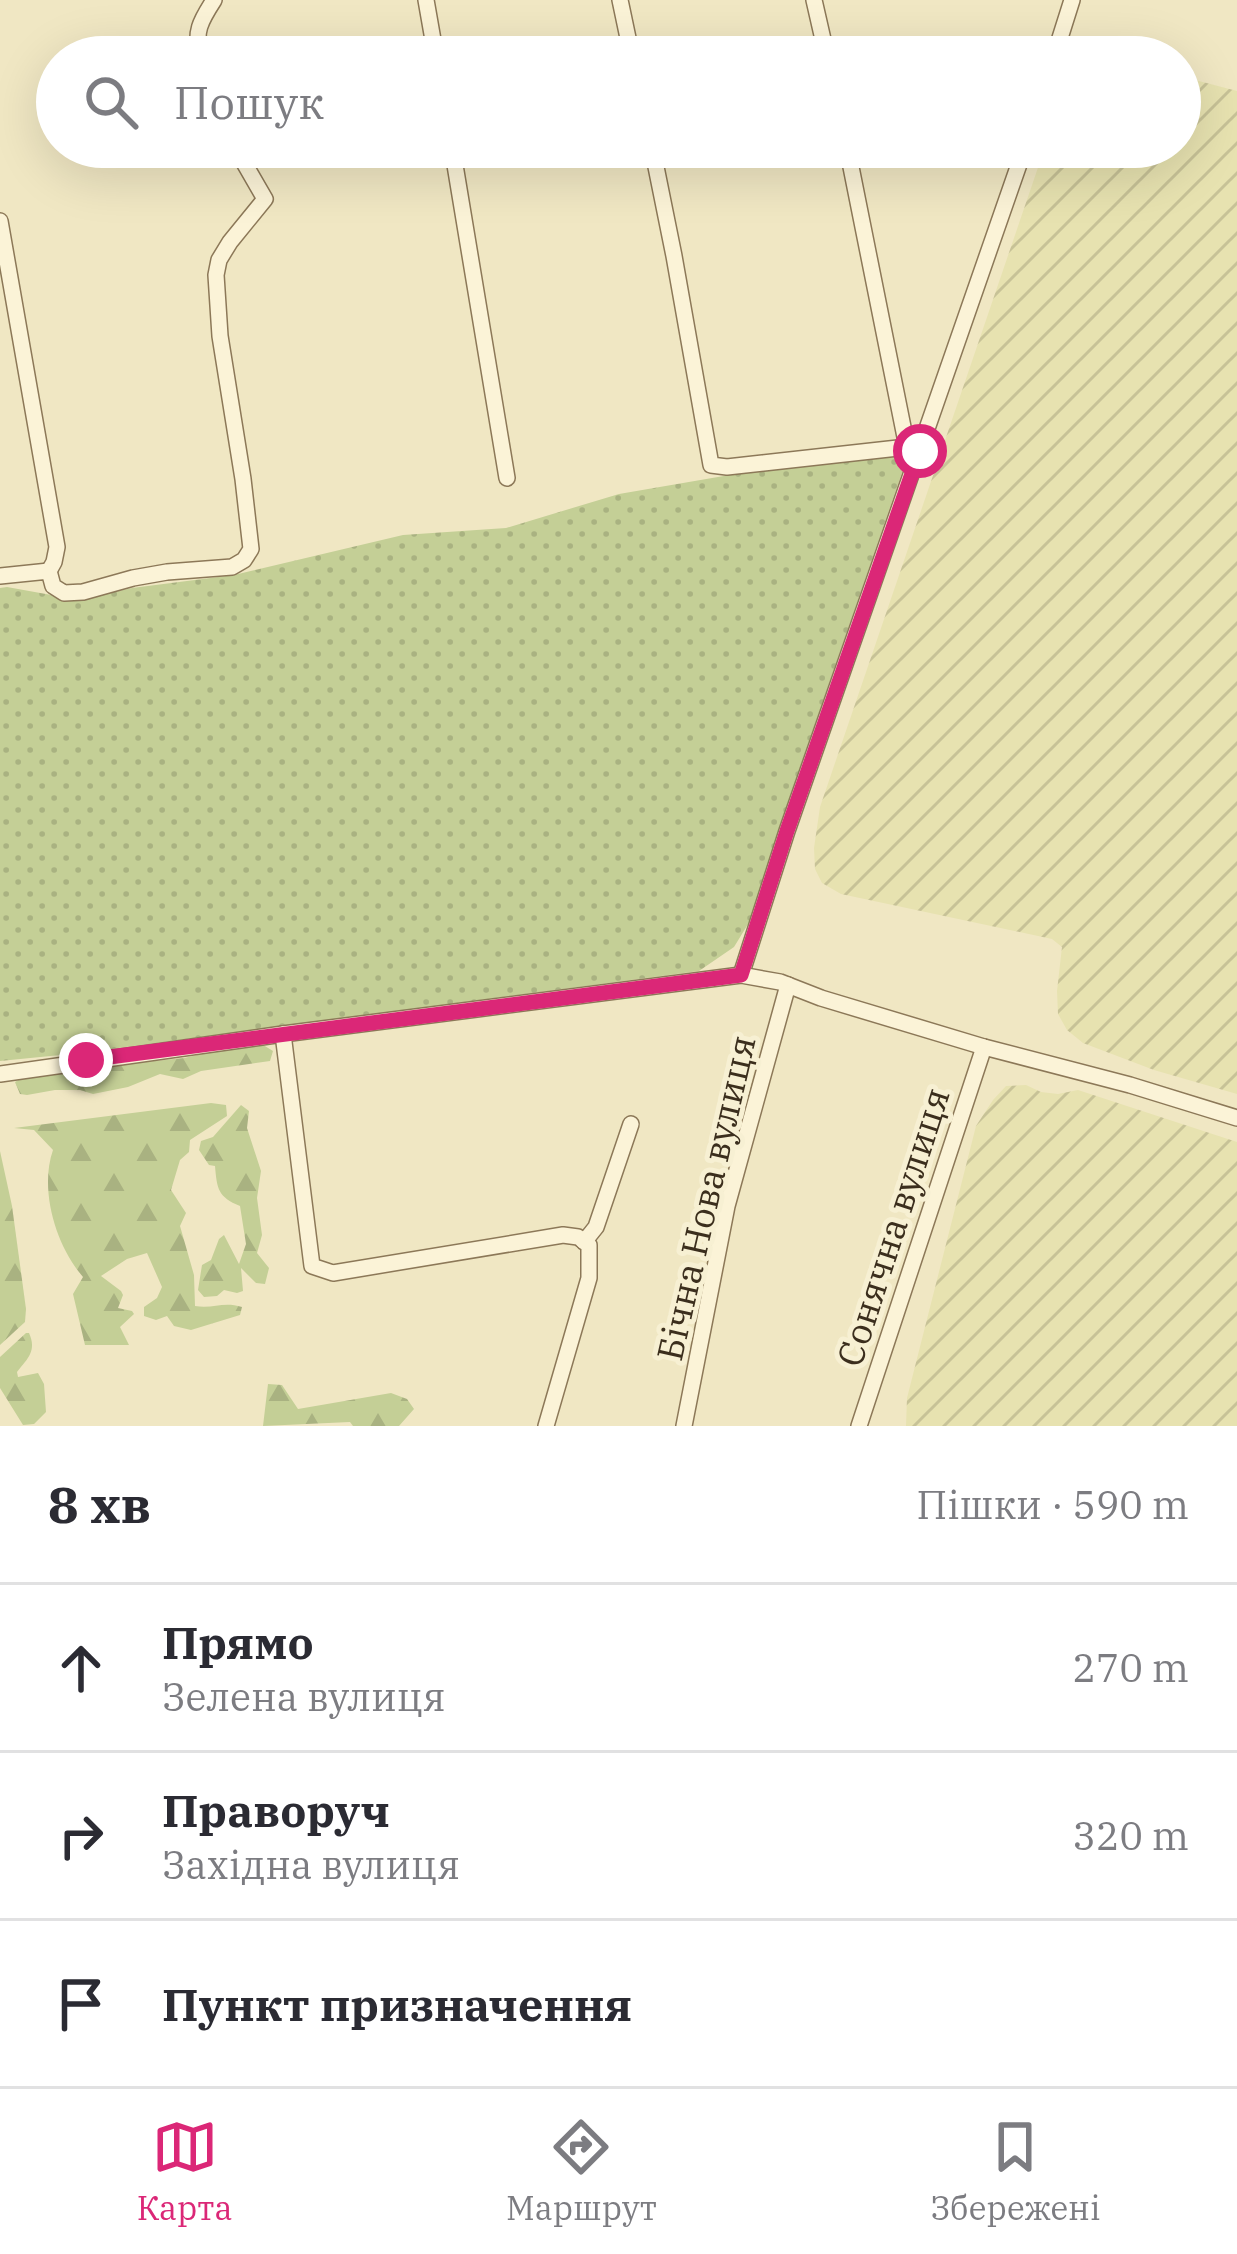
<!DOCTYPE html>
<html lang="uk">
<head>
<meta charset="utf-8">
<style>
  body { margin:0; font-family:"IBM Plex Serif",serif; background:#f2f2f3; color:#2b2b33 }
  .stop { position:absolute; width:36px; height:36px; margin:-27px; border:9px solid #db2777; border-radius:50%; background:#fff }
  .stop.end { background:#db2777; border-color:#fff; box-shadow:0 3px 12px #0008 }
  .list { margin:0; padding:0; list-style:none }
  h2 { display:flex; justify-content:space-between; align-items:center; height:156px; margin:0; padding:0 48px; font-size:51px }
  h2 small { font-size:39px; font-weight:400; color:#7c7c81 }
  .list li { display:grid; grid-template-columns:78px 1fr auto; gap:36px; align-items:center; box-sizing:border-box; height:168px; padding:0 48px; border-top:3px solid #e1e1e2 }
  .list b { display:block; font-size:45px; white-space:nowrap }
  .list p { margin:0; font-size:39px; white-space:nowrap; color:#7c7c81 }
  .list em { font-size:39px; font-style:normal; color:#7c7c81 }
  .icon { flex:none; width:66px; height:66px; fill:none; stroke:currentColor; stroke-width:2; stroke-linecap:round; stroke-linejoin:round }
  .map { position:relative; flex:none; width:1237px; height:1426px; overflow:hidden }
  .search { position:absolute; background:#fff; box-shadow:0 12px 48px #0002; left:36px; right:36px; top:36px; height:132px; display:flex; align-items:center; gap:30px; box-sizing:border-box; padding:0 42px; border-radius:66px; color:#7c7c81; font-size:45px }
  .sheet { height:660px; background:#fff }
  nav { display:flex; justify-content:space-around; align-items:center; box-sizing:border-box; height:168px; border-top:3px solid #e1e1e2; background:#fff; font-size:33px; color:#7c7c81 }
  nav a { display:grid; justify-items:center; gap:6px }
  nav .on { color:#db2777 }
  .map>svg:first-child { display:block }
  .farmland { fill:url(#farmland-furrows) }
  .grass { fill:url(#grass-dots) }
  .forest { fill:url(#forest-firs) }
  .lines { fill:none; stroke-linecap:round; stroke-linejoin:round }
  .street-casing { stroke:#8c7858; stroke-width:18 }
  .street { stroke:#fbf3d7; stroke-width:15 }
  .route { stroke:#db2777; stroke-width:15 }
  .labels { text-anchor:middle; stroke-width:10; stroke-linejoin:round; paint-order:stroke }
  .street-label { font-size:36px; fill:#3b2e1d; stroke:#f7f0d3 }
</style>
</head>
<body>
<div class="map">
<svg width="1237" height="1426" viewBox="0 0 1237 1426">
  <defs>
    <pattern id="farmland-furrows" width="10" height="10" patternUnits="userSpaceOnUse" patternTransform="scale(3)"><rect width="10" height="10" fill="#e7e2b0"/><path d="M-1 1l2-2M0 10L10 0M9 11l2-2" fill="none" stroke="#c7c297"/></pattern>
    <pattern id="grass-dots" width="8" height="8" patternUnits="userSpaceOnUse" patternTransform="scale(3)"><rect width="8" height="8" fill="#c4cf96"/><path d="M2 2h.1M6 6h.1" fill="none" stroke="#a9b281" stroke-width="1.8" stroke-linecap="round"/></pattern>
    <pattern id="forest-firs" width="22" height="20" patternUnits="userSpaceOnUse" patternTransform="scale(3)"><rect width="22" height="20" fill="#c4cf96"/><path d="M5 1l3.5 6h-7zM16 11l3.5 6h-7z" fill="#a9b281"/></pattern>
  </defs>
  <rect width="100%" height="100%" fill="#f0e7c3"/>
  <g class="farmland">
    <path d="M1180,76L1237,91V1094L1154,1070L1083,1043L1067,1030L1058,1014L1057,991L1062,947L1052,939L841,894L822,883L815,869L814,848L820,807L1045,147H1180Z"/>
    <path d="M1026,1085L1041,1092L1058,1094L1078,1090L1237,1142V1426H906L907,1398L976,1126L993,1100L1006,1086Z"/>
  </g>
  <path class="grass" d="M902,452L905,464L779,828L753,916L734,947L699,971L81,1053L0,1061V588L7,587L79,600L132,588L234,575L403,535L506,528L619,494L747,472Z"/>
  <g class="forest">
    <path d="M251,1043H260L273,1051L270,1061L201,1071L183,1079L160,1074L128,1087L93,1094L80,1090H55L27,1095L20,1094L15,1082L20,1079L86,1068L184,1058Z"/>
    <path d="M211,1103L226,1105L227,1116L190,1140L189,1152L180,1160L171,1190L186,1213L180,1226L194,1275L195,1306C214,1309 223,1301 242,1307L240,1315L191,1330L174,1326L167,1316L156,1320L144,1316V1307L157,1298L162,1287L147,1253L127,1259L101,1276L121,1291L123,1295L118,1308L132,1311L134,1314L120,1327L129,1345H85L73,1294L83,1277C56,1246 39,1190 53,1150L34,1130L14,1128Z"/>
    <path d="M241,1105L249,1111L247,1128L261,1171L257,1198L262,1235L257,1253L269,1268L265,1284L256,1283L241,1268L243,1291L237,1293L224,1290L217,1296L204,1297L198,1290L202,1265L211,1260L219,1239L224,1235L239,1264L246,1244L240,1206C218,1197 217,1189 215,1166L209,1165L199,1150L201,1141L213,1137Z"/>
    <path d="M0,1151L12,1206L26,1309L25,1322L0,1345Z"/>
    <path d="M26,1333H29C37,1351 28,1358 17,1372L18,1377L38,1373L44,1384L46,1412L34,1424L23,1425L0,1388V1357Z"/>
    <path d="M268,1384L282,1385L298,1409L391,1393L407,1399L414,1409L399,1426H353L350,1422L263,1426Z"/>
  </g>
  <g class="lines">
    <defs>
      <g id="street">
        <path d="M426,0L436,57"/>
        <path d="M620,0L632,57"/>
        <path d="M814,0L827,57"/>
        <path d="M201,57C193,33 201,20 214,0"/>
        <path d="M1054,57L1072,0"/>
        <path d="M452,147L507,478"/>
        <path d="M652,147L674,256L711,465L727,467L907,447"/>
        <path d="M847,147L907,447L916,450"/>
        <path d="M0,221L57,547L54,562L49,571"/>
        <path d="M0,576L49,571L53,586L64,593L83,592L133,578L167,572L232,567L244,560L251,549L243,479L220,336L216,275L219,260L230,242L265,199L235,147"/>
        <path d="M741,975L787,831L1025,147"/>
        <path d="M283,1034L312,1266L333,1273L563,1235L578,1237L589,1245V1278L546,1426"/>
        <path d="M0,1074L283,1034L741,975L780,982L821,998L984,1047L1130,1085L1237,1118"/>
        <path d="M584,1242L596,1227L631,1124"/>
        <path d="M684,1426L727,1206L788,985"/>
        <path d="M859,1426L984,1047"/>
      </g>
    </defs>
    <use href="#street" class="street-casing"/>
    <use href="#street" class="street"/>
  </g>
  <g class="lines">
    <path class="route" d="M86,1060L741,975L787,831L920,451"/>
  </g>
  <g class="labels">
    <g class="street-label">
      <text transform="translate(706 1198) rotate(-77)" y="13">Бічна Нова вулиця</text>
      <text transform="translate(893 1227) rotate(-72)" y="13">Сонячна вулиця</text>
    </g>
  </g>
</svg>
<div class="stop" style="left:920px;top:451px"></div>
<div class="stop end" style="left:86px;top:1060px"></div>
<div class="search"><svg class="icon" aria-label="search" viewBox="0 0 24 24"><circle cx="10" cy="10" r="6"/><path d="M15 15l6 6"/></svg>Пошук</div>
</div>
<section class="sheet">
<h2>8 хв<small>Пішки · 590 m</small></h2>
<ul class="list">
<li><svg class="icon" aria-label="ahead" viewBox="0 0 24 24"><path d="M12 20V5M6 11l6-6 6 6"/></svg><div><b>Прямо</b><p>Зелена вулиця</p></div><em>270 m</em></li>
<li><svg class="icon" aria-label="right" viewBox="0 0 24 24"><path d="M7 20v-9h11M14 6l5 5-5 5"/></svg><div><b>Праворуч</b><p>Західна вулиця</p></div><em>320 m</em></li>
<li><svg class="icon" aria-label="arrive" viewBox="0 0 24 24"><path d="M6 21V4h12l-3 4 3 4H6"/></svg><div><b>Пункт призначення</b></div></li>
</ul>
</section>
<nav>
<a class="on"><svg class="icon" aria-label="map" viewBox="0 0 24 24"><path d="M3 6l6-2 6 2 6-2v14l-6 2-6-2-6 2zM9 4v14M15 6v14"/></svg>Карта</a>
<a><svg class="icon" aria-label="directions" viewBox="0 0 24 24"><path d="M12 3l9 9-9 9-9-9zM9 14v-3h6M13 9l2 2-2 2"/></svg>Маршрут</a>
<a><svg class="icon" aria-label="saved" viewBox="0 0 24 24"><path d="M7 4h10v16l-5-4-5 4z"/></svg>Збережені</a>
</nav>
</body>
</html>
